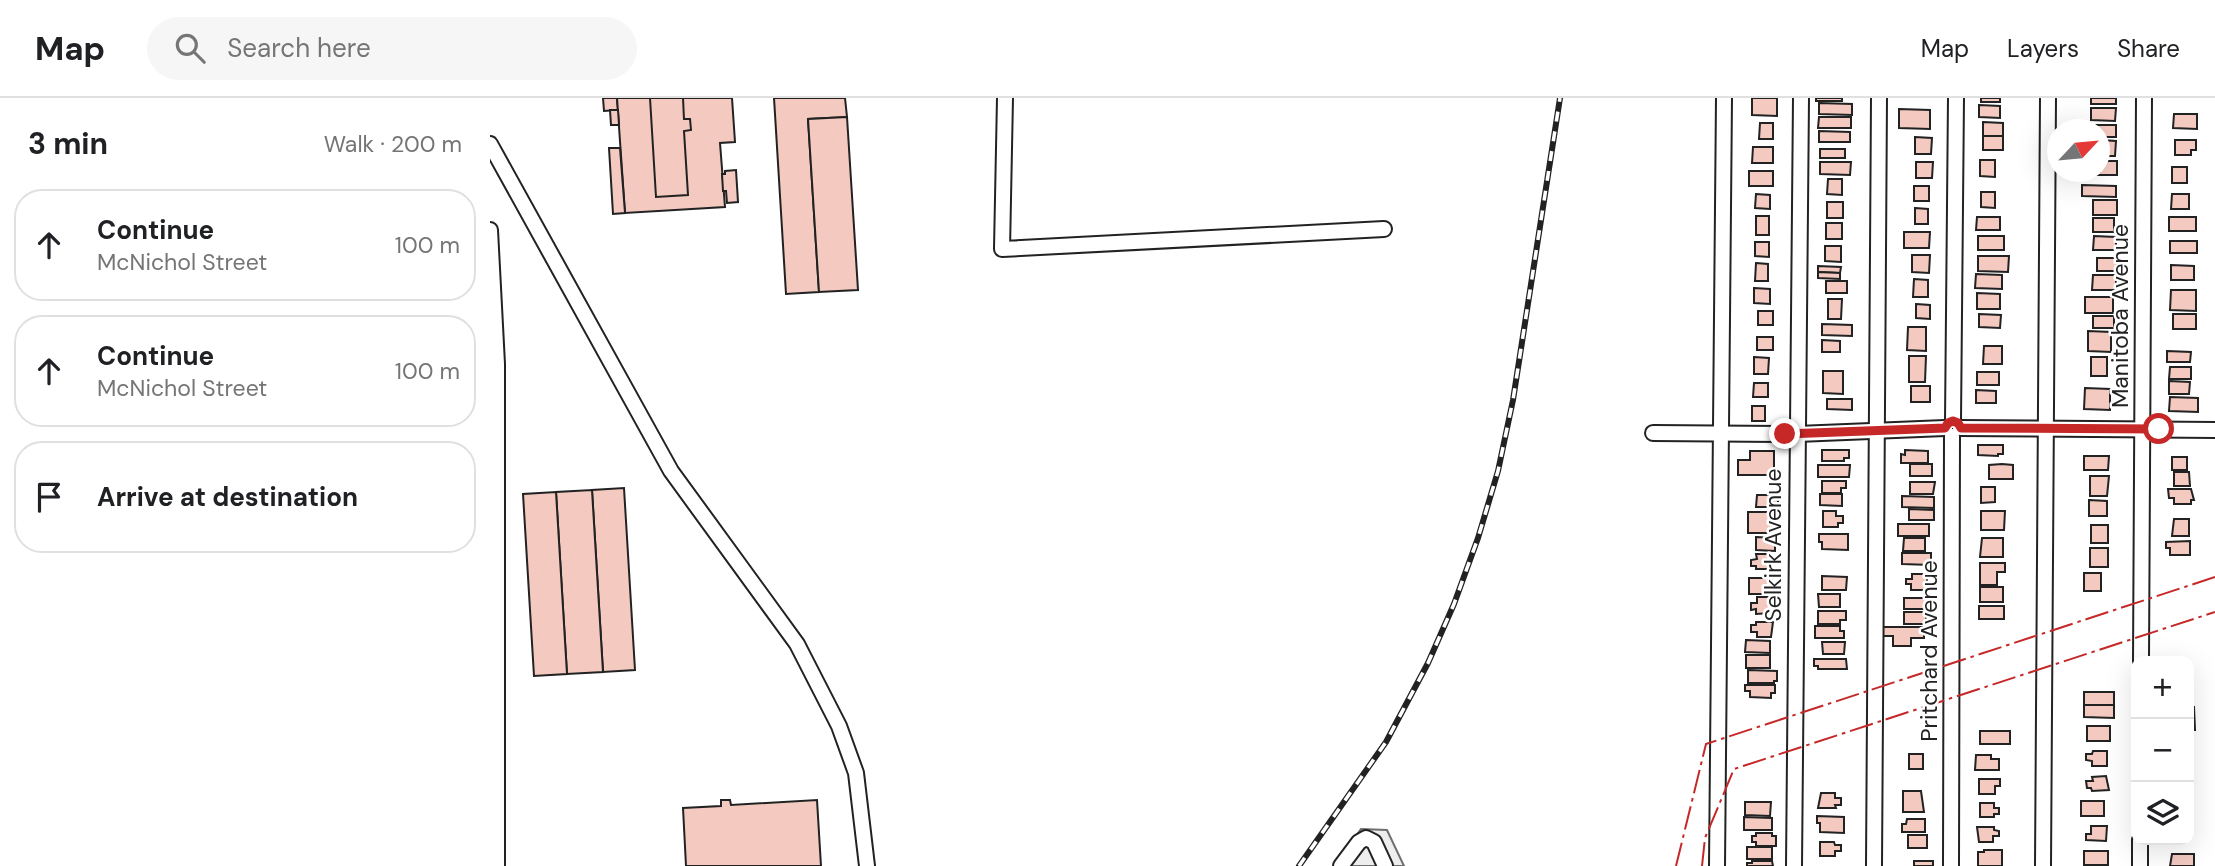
<!DOCTYPE html>
<html lang="en">
<head>
<meta charset="utf-8">
<style>
  body { margin:0; font-family:"DM Sans",sans-serif; background:#f6f6f6; color:#202124 }
  .controls { position:absolute; right:21px; bottom:21px; display:grid; overflow:hidden; border-radius:14px; box-shadow:0 7px 28px #0002 }
  .controls button { width:63px; height:63px; display:grid; place-items:center; padding:0; border:0; border-bottom:2px solid #e0e0e0; background:#fff; color:#202124; font:35px sans-serif }
  .compass { position:absolute; left:1557px; top:21px; width:63px; height:63px; border-radius:50%; background:#fff; box-shadow:0 7px 28px #0002; rotate:64deg }
  .stop { position:absolute; width:21px; height:21px; margin:-16px; border:5px solid #c62828; border-radius:50%; background:#fff }
  .stop.end { background:#c62828; border-color:#fff; box-shadow:0 2px 7px #0008 }
  .list { margin:0; padding:0; list-style:none }
  h2 { display:flex; justify-content:space-between; align-items:center; height:91px; margin:0; padding:0 28px; font-size:30px }
  h2 small { font-size:23px; font-weight:400; color:#757577 }
  .list li { display:grid; grid-template-columns:46px 1fr auto; gap:21px; align-items:center; box-sizing:border-box; height:112px; margin:0 14px 14px; padding:0 14px; border:2px solid #e0e0e0; border-radius:28px }
  .list b { display:block; font-size:26px; white-space:nowrap }
  .list p { margin:0; font-size:23px; white-space:nowrap; color:#757577 }
  .list em { font-size:23px; font-style:normal; color:#757577 }
  .icon { flex:none; width:38px; height:38px; fill:none; stroke:currentColor; stroke-width:2; stroke-linecap:round; stroke-linejoin:round }
  .map { position:relative; flex:none; width:1725px; height:768px; overflow:hidden }
  header { display:flex; align-items:center; gap:42px; box-sizing:border-box; height:98px; padding:0 35px; background:#fff; border-bottom:2px solid #e0e0e0 }
  header strong { font-size:33px }
  nav { display:flex; gap:38px; margin-inline-start:auto; font-size:24px }
  .search { width:490px; height:63px; background:#f6f6f6; display:flex; align-items:center; gap:18px; box-sizing:border-box; padding:0 24px; border-radius:38px; color:#757577; font-size:26px }
  main { display:flex }
  aside { flex:1; background:#fff }
  .map>svg:first-child { display:block }
  .parking { fill:#ededed; stroke:#6f6f6f; stroke-width:2 }
  .building { fill:#f3c9c0; stroke:#222; stroke-width:2 }
  .lines { fill:none; stroke-linecap:round; stroke-linejoin:round }
  .minor-casing { stroke:#222; stroke-width:18 }
  .minor { stroke:#fff; stroke-width:14 }
  .rail-casing { stroke:#222; stroke-width:6 }
  .rail { stroke:#fff; stroke-width:3.5; stroke-dasharray:10; stroke-linecap:butt }
  .power { stroke:#c62828; stroke-width:2; stroke-dasharray:24 5 3.5 5; stroke-linecap:butt }
  .route { stroke:#c62828; stroke-width:9 }
  .labels { text-anchor:middle; stroke-width:5; stroke-linejoin:round; paint-order:stroke }
  .street-label { font-size:23px; fill:#222; stroke:#fff }
</style>
</head>
<body>
<header>
<strong>Map</strong>
<div class="search"><svg class="icon" aria-label="search" viewBox="0 0 24 24"><circle cx="10" cy="10" r="6"/><path d="M15 15l6 6"/></svg>Search here</div>
<nav><a>Map</a><a>Layers</a><a>Share</a></nav>
</header>
<main>
<aside>
<h2>3 min<small>Walk · 200 m</small></h2>
<ul class="list">
<li><svg class="icon" aria-label="ahead" viewBox="0 0 24 24"><path d="M12 20V5M6 11l6-6 6 6"/></svg><div><b>Continue</b><p>McNichol Street</p></div><em>100 m</em></li>
<li><svg class="icon" aria-label="ahead" viewBox="0 0 24 24"><path d="M12 20V5M6 11l6-6 6 6"/></svg><div><b>Continue</b><p>McNichol Street</p></div><em>100 m</em></li>
<li><svg class="icon" aria-label="arrive" viewBox="0 0 24 24"><path d="M6 21V4h12l-3 4 3 4H6"/></svg><div><b>Arrive at destination</b></div></li>
</ul>
</aside>
<div class="map">
<svg width="1725" height="768" viewBox="0 0 1725 768">
  <rect width="100%" height="100%" fill="#fff"/>
  <path class="parking" d="M871,731L897,732L914,768H844Z"/>
  <g class="building">
    <path d="M113,0H127L128,12L114,13Z"/>
    <path d="M127,0H242L245,44L230,45L235,109L135,115Z"/>
    <path d="M160,0H193L194,21H200L201,32L194,33L198,97L166,99Z"/>
    <path d="M284,0H355L357,19L318,21L329,194L296,196Z"/>
    <path d="M1262,0H1287V18L1262,17Z"/>
    <rect x="1326" y="0" width="26" height="3"/>
    <rect x="1491" y="0" width="19" height="4"/>
    <rect x="1601" y="0" width="25" height="6"/>
    <path d="M1329,5L1362,6V17L1329,16Z"/>
    <path d="M1489,7L1510,8V20L1489,19Z"/>
    <path d="M1601,10H1626L1625,23L1601,22Z"/>
    <path d="M1409,11L1440,12V31L1409,30Z"/>
    <path d="M120,12H128L129,27H121Z"/>
    <path d="M1684,16H1707V31L1683,30Z"/>
    <path d="M357,19L368,192L329,194L318,21Z"/>
    <path d="M1329,19H1361V30H1328Z"/>
    <path d="M1493,24L1513,25V38H1493Z"/>
    <path d="M1270,25H1283V41H1269Z"/>
    <path d="M1593,27H1626V39H1610V32H1593Z"/>
    <path d="M1329,33L1360,34V44H1329Z"/>
    <rect x="1493" y="38" width="20" height="14"/>
    <path d="M1425,39L1442,40L1441,56H1425Z"/>
    <path d="M1610,42L1626,43L1625,58H1610Z"/>
    <path d="M1685,42H1706V52H1701V57H1685Z"/>
    <path d="M1263,49H1283V65H1262Z"/>
    <path d="M119,50H130L135,115L123,116Z"/>
    <rect x="1330" y="51" width="25" height="9"/>
    <path d="M1490,62H1505V79L1490,78Z"/>
    <path d="M1610,63H1627V77H1601V74H1610Z"/>
    <path d="M1330,64H1361L1360,77L1330,76Z"/>
    <path d="M1426,64H1443L1442,80H1426Z"/>
    <rect x="1682" y="69" width="15" height="16"/>
    <path d="M246,72L248,104L237,105L236,93H233L232,76H235V73Z"/>
    <rect x="1259" y="73" width="24" height="15"/>
    <path d="M1338,81H1352V97L1337,96Z"/>
    <path d="M1592,87L1626,88V99L1592,98Z"/>
    <rect x="1424" y="88" width="15" height="15"/>
    <path d="M1491,94H1505V110L1491,109Z"/>
    <path d="M1266,96L1280,97V111L1265,110Z"/>
    <path d="M1682,96H1699V111H1681Z"/>
    <rect x="1603" y="102" width="24" height="15"/>
    <rect x="1337" y="104" width="16" height="16"/>
    <path d="M1425,110L1438,111V126H1425Z"/>
    <rect x="1266" y="118" width="13" height="19"/>
    <path d="M1487,119H1510V132H1486Z"/>
    <rect x="1679" y="119" width="27" height="14"/>
    <rect x="1603" y="120" width="21" height="14"/>
    <rect x="1336" y="125" width="16" height="16"/>
    <path d="M1414,134H1440L1439,150H1414Z"/>
    <rect x="1488" y="138" width="26" height="14"/>
    <path d="M1604,138L1626,139V152H1603Z"/>
    <rect x="1680" y="143" width="27" height="12"/>
    <path d="M1265,144H1279V159L1265,158Z"/>
    <path d="M1335,148H1351V164L1335,163Z"/>
    <path d="M1422,157H1440L1439,175L1422,174Z"/>
    <path d="M1488,158H1519L1518,174L1488,173Z"/>
    <rect x="1607" y="160" width="19" height="13"/>
    <path d="M1266,165L1278,166V183H1265Z"/>
    <path d="M1681,167L1704,168V182H1681Z"/>
    <path d="M1328,168L1351,169L1350,175L1328,174Z"/>
    <path d="M1328,174L1350,175V181L1328,180Z"/>
    <path d="M1486,176L1512,177V191L1485,190Z"/>
    <path d="M1603,177H1626V192H1602Z"/>
    <path d="M1424,181L1438,182V199H1423Z"/>
    <rect x="1336" y="183" width="21" height="12"/>
    <path d="M1264,190L1280,191V206L1264,205Z"/>
    <path d="M1681,192H1706V213L1680,212Z"/>
    <path d="M1487,195L1510,196V211H1487Z"/>
    <rect x="1595" y="199" width="28" height="16"/>
    <path d="M1338,201H1352L1351,221H1338Z"/>
    <path d="M1426,206L1440,207V221L1426,220Z"/>
    <rect x="1268" y="213" width="15" height="14"/>
    <path d="M1489,216L1511,217L1510,230L1489,229Z"/>
    <rect x="1683" y="216" width="23" height="15"/>
    <rect x="1603" y="218" width="21" height="12"/>
    <path d="M1332,226L1362,227V238L1332,237Z"/>
    <path d="M1418,229H1436V253L1417,252Z"/>
    <path d="M1598,233L1621,234V254L1598,253Z"/>
    <rect x="1267" y="239" width="16" height="13"/>
    <path d="M1332,242L1350,243V254H1332Z"/>
    <path d="M1494,248H1512V266H1493Z"/>
    <path d="M1677,253L1701,254L1700,264H1677Z"/>
    <path d="M1419,258H1436L1435,284H1419Z"/>
    <path d="M1264,259L1279,260L1278,276H1264Z"/>
    <rect x="1601" y="259" width="16" height="19"/>
    <path d="M1680,269H1701V281H1679Z"/>
    <path d="M1333,273H1353V296L1333,295Z"/>
    <rect x="1487" y="274" width="22" height="13"/>
    <path d="M1679,283L1700,284L1699,296H1679Z"/>
    <path d="M1264,285H1278V299H1263Z"/>
    <rect x="1421" y="288" width="19" height="16"/>
    <path d="M1595,290L1620,291V312L1594,311Z"/>
    <path d="M1486,292L1506,293V305H1486Z"/>
    <path d="M1680,299L1708,300V314L1679,313Z"/>
    <path d="M1337,301H1362V312L1337,311Z"/>
    <rect x="1262" y="308" width="13" height="15"/>
    <path d="M1488,347H1513V356H1508V358L1488,357Z"/>
    <path d="M1332,352H1359V360H1354V363H1332Z"/>
    <path d="M1415,352L1438,353V365H1411V356L1415,357Z"/>
    <path d="M1260,353H1284V377H1248V362H1260Z"/>
    <path d="M1594,358H1619L1618,372H1594Z"/>
    <rect x="1682" y="359" width="15" height="13"/>
    <rect x="1420" y="366" width="22" height="12"/>
    <path d="M1512,366L1523,367V381H1499V367Z"/>
    <path d="M1328,367H1360L1359,379H1328Z"/>
    <path d="M1684,374H1699L1700,388H1684Z"/>
    <path d="M1600,378H1619L1617,398H1600Z"/>
    <path d="M1332,383H1356V390H1351V395H1332Z"/>
    <path d="M1420,384H1445L1443,396H1420Z"/>
    <path d="M1491,389H1505V404L1491,405Z"/>
    <path d="M134,390L145,572L113,574L102,392Z"/>
    <path d="M1678,391H1701L1704,402H1701V406H1684V400H1679Z"/>
    <path d="M102,392L113,574L77,576L66,394Z"/>
    <path d="M66,394L77,576L44,578L33,396Z"/>
    <path d="M1330,396H1352V408L1330,407Z"/>
    <path d="M1267,397H1288V409H1266Z"/>
    <path d="M1412,398L1444,399V410L1412,409Z"/>
    <path d="M1599,402L1617,403V418H1599Z"/>
    <path d="M1419,411L1444,412V422H1419Z"/>
    <path d="M1333,413H1346V418H1353V425H1348V429H1333Z"/>
    <path d="M1491,413H1515L1514,432H1491Z"/>
    <path d="M1258,414H1283L1282,435H1258Z"/>
    <path d="M1684,421H1699V438H1682Z"/>
    <rect x="1408" y="426" width="31" height="12"/>
    <rect x="1601" y="427" width="17" height="18"/>
    <path d="M1329,436H1358V452L1332,451V444H1329Z"/>
    <path d="M1266,439L1285,440V453L1266,452Z"/>
    <path d="M1414,440H1435V453H1413Z"/>
    <path d="M1492,440H1513V459H1490Z"/>
    <path d="M1700,443V457H1680V450H1676V444Z"/>
    <rect x="1600" y="450" width="18" height="19"/>
    <path d="M1412,455H1441V467L1412,466Z"/>
    <path d="M1266,456H1281V471H1266V468H1261V462L1267,461Z"/>
    <path d="M1490,465H1515V474H1507V487H1490Z"/>
    <rect x="1594" y="475" width="17" height="18"/>
    <path d="M1422,476H1437V492H1421V486H1416V481H1422Z"/>
    <path d="M1332,478L1357,479L1356,492H1332Z"/>
    <rect x="1259" y="480" width="23" height="16"/>
    <rect x="1490" y="489" width="23" height="15"/>
    <path d="M1328,496H1350V509H1329Z"/>
    <path d="M1267,499H1281L1282,515L1266,516V511L1261,512V505H1267Z"/>
    <rect x="1414" y="500" width="22" height="11"/>
    <rect x="1489" y="508" width="25" height="13"/>
    <path d="M1328,513H1356V522H1350V526H1328Z"/>
    <rect x="1414" y="514" width="22" height="12"/>
    <path d="M1266,524H1283L1281,539H1267V534H1261V527H1266Z"/>
    <path d="M1325,528H1350V533H1354V540H1325Z"/>
    <path d="M1391,529H1434V540H1421V548H1403V538H1391Z"/>
    <path d="M1256,542L1280,543V555L1255,554Z"/>
    <path d="M1332,544H1355L1354,556H1333Z"/>
    <rect x="1256" y="557" width="24" height="13"/>
    <path d="M1324,561H1356L1357,571H1328V568H1324Z"/>
    <path d="M1258,572L1287,573V583H1284V585H1258Z"/>
    <path d="M1255,587H1285V595H1281V600L1260,599V593H1255Z"/>
    <rect x="1594" y="594" width="30" height="13"/>
    <path d="M1594,607H1624V620L1594,619Z"/>
    <path d="M1699,609H1704L1705,632H1699Z"/>
    <rect x="1597" y="628" width="23" height="15"/>
    <rect x="1490" y="633" width="30" height="13"/>
    <path d="M1603,653H1617V668H1602V663L1596,662V656H1602Z"/>
    <rect x="1419" y="656" width="14" height="15"/>
    <path d="M1486,657H1501V661H1509V672H1485Z"/>
    <path d="M1616,678L1619,692L1602,693L1601,690H1597L1596,683H1603L1602,679Z"/>
    <path d="M1489,681H1510V688H1505V696H1489Z"/>
    <path d="M1413,693H1431L1434,714H1413Z"/>
    <path d="M1331,695H1345V700H1351V707H1345L1346,710H1328Z"/>
    <path d="M231,702H240L241,707L327,702L331,768H196L193,710L231,708Z"/>
    <rect x="1591" y="703" width="23" height="15"/>
    <path d="M1255,704H1281L1280,718L1255,717Z"/>
    <path d="M1490,705H1504V710H1509V716H1504V719H1490Z"/>
    <path d="M1327,718L1354,719V735L1330,734V725H1327Z"/>
    <path d="M1254,719L1282,720V732H1254Z"/>
    <path d="M1417,721H1435V734H1412V726H1416Z"/>
    <path d="M1601,728H1617L1616,743L1596,742V736H1601Z"/>
    <path d="M1487,729H1504V732L1509,733V738H1503V744H1489Z"/>
    <path d="M1266,735H1282V738H1286V748H1266V744H1262V738H1266Z"/>
    <rect x="1418" y="737" width="19" height="13"/>
    <path d="M1330,744H1344L1345,747H1351V753H1345V758H1330Z"/>
    <rect x="1257" y="749" width="25" height="12"/>
    <path d="M1494,752H1512V768H1488V754H1494Z"/>
    <rect x="1594" y="753" width="24" height="14"/>
    <path d="M1682,756H1704V768H1680Z"/>
    <path d="M1262,763H1282L1283,768H1257V765H1262Z"/>
    <rect x="1424" y="763" width="19" height="5"/>
  </g>
  <g class="lines">
    <defs>
      <g id="minor">
        <path d="M515,0L512,151L894,131"/>
        <path d="M0,46L181,373L307,546L349,628L366,675L377,768"/>
        <path d="M0,132L7,266V768"/>
        <path d="M1463,323L1466,0"/>
        <path d="M1470,330L1725,332"/>
        <path d="M1163,335L1307,336L1455,330"/>
        <path d="M1651,563L1654,0"/>
        <path d="M851,768L869,744L876,740L884,744L895,768"/>
        <path d="M1227,768L1234,0"/>
        <path d="M1304,768L1311,0"/>
        <path d="M1384,768L1389,0"/>
        <path d="M1461,768L1462,338"/>
        <path d="M1553,768L1558,0"/>
        <path d="M1650,768V742"/>
      </g>
    </defs>
    <use href="#minor" class="minor-casing"/>
    <use href="#minor" class="minor"/>
    <defs>
      <path id="rail" d="M809,768L896,644L938,565L964,506L988,440L1008,373L1023,302L1070,0"/>
    </defs>
    <use href="#rail" class="rail-casing"/>
    <use href="#rail" class="rail"/>
    <g class="power">
      <path d="M1186,768L1216,646L1725,479"/>
      <path d="M1212,768L1215,740L1244,671L1725,514"/>
    </g>
  </g>
  <g class="lines">
    <path class="route" d="M1295,336L1455,330L1458,325L1463,323L1468,325L1471,330L1669,331"/>
  </g>
  <g class="labels">
    <g class="street-label">
      <text transform="translate(1630 218) rotate(-90)" y="8">Manitoba Avenue</text>
      <text transform="translate(1283 447) rotate(-90)" y="8">Selkirk Avenue</text>
      <text transform="translate(1439 553) rotate(-90)" y="8">Pritchard Avenue</text>
    </g>
  </g>
</svg>
<div class="controls">
<button>+</button>
<button>−</button>
<button><svg class="icon" aria-label="layers" viewBox="0 0 24 24"><path d="M12 4l9 5-9 5-9-5zM3 14l9 5 9-5"/></svg></button>
</div>
<svg class="compass" viewBox="-18 -18 36 36"><path d="M0-13l5 13h-10z" fill="#e53935"/><path d="M0 13l5-13h-10z" fill="#757577"/></svg>
<div class="stop" style="left:1669px;top:331px"></div>
<div class="stop end" style="left:1295px;top:336px"></div>
</div>
</main>
</body>
</html>
